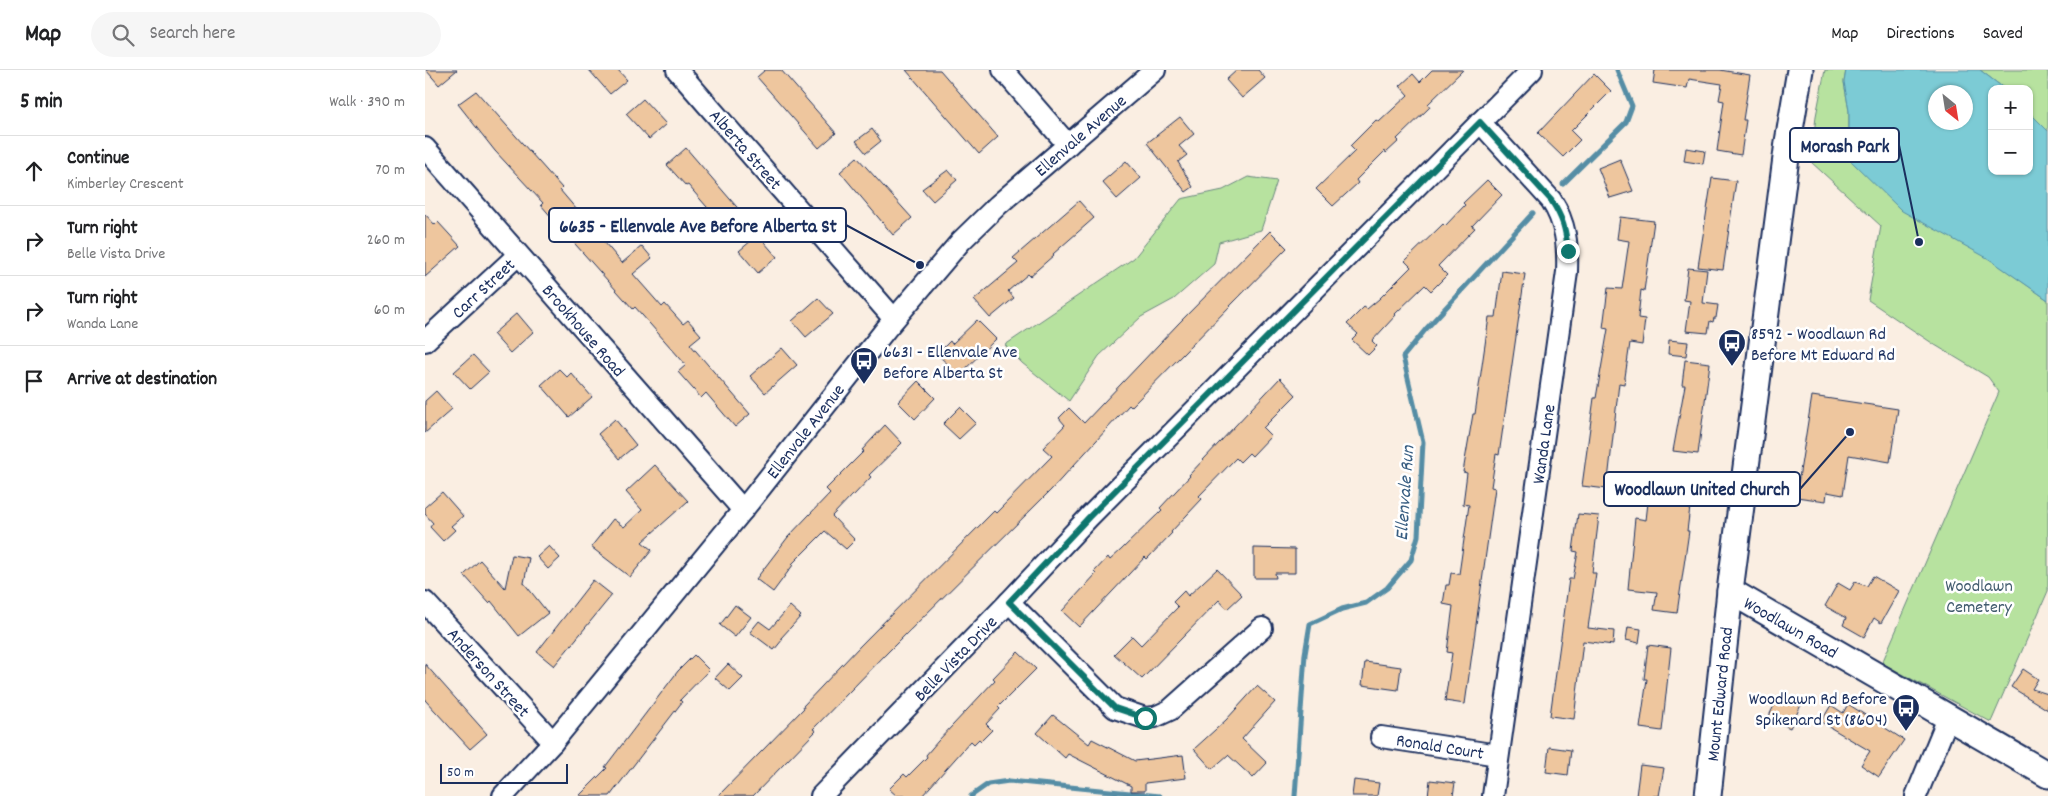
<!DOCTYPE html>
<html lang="en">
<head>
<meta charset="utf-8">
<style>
  body { margin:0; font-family:Dekko,sans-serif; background:#f6f6f6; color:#202124 }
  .controls { position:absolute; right:15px; top:15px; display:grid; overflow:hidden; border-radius:10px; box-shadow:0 1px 4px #0004 }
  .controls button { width:45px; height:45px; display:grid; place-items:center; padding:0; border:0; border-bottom:1px solid #e0e0e0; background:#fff; color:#202124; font:25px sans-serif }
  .compass { position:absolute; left:1503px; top:15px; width:45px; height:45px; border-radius:50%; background:#fff; box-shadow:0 1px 4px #0004; rotate:150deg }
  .scale { position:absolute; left:15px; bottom:12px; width:128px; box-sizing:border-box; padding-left:5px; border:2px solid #1b2f5e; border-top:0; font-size:14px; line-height:18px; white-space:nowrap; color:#1b2f5e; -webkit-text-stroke:4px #fff; paint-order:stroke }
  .stop { position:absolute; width:15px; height:15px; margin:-11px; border:4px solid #0f766e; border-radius:50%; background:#fff }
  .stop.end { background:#0f766e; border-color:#fff; box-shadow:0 1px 5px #0008 }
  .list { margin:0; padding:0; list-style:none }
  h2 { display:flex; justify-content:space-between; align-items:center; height:65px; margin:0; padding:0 20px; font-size:21px }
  h2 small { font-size:16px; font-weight:400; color:#757577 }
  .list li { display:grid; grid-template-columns:32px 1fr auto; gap:15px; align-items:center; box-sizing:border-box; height:70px; padding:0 20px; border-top:1px solid #e0e0e0 }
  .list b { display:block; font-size:19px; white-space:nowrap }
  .list p { margin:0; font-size:16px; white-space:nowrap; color:#757577 }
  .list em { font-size:16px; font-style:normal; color:#757577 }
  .icon { flex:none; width:28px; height:28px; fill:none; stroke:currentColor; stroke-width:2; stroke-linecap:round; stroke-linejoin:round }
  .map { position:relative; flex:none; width:1623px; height:726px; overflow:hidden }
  header { display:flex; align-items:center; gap:30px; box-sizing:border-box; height:70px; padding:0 25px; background:#fff; border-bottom:1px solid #e0e0e0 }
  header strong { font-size:24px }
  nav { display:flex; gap:28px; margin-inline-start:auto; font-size:18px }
  .search { width:350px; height:45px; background:#f6f6f6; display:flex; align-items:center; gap:12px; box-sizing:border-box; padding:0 18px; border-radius:28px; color:#757577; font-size:19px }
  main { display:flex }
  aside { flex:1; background:#fff }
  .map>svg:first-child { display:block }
  .green { fill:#b7e29f; stroke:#69887e }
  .water { fill:#7bcbd5; stroke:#558da5; fill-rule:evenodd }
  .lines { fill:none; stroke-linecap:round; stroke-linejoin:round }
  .stream { stroke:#558da5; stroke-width:5 }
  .building { fill:#eec69e; stroke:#1b2f5e }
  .minor-casing { stroke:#1b2f5e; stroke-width:24 }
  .tertiary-casing { stroke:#1b2f5e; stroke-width:29 }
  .minor { stroke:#fff; stroke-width:20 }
  .tertiary { stroke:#fff; stroke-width:25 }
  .route { stroke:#0f766e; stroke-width:6 }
  .labels { text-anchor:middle; stroke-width:5; stroke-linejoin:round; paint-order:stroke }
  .street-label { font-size:18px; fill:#1b2f5e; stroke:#fff }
  .poi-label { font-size:18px; fill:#1b2f5e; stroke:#fff; text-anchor:start }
  .park-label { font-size:18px; fill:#425c6e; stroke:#fff }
  .water-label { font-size:19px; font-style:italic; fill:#385e82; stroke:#fff }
  .leader { fill:none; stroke:#1b2f5e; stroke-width:2 }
  .callout-dot { fill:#1b2f5e; stroke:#fff; stroke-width:2 }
  .callout { fill:#fff; stroke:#1b2f5e; stroke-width:2 }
  .callout-label { font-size:19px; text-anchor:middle; font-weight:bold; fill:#1b2f5e }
</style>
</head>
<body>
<header>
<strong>Map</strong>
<div class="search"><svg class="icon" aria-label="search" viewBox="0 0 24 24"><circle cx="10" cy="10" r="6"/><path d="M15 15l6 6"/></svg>Search here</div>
<nav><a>Map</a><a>Directions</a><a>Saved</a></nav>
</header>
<main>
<aside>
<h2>5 min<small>Walk · 390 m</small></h2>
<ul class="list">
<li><svg class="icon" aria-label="ahead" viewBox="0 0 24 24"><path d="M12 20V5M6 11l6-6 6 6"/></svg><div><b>Continue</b><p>Kimberley Crescent</p></div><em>70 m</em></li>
<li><svg class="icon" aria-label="right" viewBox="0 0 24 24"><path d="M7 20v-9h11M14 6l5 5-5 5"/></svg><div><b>Turn right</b><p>Belle Vista Drive</p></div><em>260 m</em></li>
<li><svg class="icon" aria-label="right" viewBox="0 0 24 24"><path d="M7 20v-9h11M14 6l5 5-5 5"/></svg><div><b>Turn right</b><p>Wanda Lane</p></div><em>60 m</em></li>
<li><svg class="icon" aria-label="arrive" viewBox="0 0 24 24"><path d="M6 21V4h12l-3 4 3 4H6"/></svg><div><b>Arrive at destination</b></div></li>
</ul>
</aside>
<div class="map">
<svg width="1623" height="726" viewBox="0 0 1623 726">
  <rect width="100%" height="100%" fill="#faeee2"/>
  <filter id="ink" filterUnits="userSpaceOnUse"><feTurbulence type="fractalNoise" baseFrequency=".02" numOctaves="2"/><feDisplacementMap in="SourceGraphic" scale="10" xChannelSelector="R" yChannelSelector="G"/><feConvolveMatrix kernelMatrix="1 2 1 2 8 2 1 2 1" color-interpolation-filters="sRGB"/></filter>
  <g filter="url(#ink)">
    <g class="green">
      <path d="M1400,0H1421L1419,12L1424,41V89L1623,230V521L1566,652L1457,593L1574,322L1563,307L1510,275L1443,230L1456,156L1386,92L1391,46Z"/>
      <path d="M1555,0H1620L1623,2V61L1604,42V19H1580Z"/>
      <path d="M823,107L852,111L836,160L794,172L789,194L749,229L716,247L674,286L644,331L597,293L580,275L709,188L756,129L798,120Z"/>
    </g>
    <path class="water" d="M1421,0H1555L1580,19H1567V101H1604V42L1623,61V230L1564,189L1477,141L1424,89V41L1419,12ZM1510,22H1540V52H1510Z"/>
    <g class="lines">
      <g class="stream">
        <path d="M1138,114L1201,52L1207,36L1192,0"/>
        <path d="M546,726L563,714L584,711L735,726"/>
        <path d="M870,726L880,584L885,554L917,539L941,533L962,518L986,490L993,466L998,372L978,287L1001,259L1108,143"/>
      </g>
    </g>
    <g class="building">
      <path d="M1,0H32L14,15Z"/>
      <path d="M164,0H193L202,10L185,24Z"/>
      <path d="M340,0H356L411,63L394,78L332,7Z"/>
      <path d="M481,0H515L573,67L554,84Z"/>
      <path d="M812,0H833L840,8L817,28L801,10Z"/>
      <path d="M1007,0H1038L1003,34L1005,37L972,69L974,71L961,83L960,81L931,110L933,113L908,136L891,119L930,81L925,76L951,50L954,52L983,25L975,16L988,4L995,12Z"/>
      <path d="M1230,0H1295L1325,5L1318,50H1321L1316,85L1292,81L1299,31L1294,30L1297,14L1264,9L1262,18L1228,13Z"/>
      <path d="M1169,4L1186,21L1146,61L1155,70L1138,87L1113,63Z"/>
      <path d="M51,21L137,118L135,120L197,193L217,176L227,188L208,204L237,237L240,234L258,254L263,250L276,265L265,274L325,344L310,357L281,323L276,328L253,302L261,295L210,237L208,239L134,156L116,135L118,133L70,81L33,34Z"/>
      <path d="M218,29L241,54L224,69L201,44Z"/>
      <path d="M755,47L769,64L754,76L762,85L753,92L768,117L761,122L722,73Z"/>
      <path d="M447,59L456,71L441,83L431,71Z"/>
      <path d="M261,78L317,143L300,158L263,115L261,116L242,95Z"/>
      <path d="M1261,78L1280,81L1278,94L1259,91Z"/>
      <path d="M432,87L487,148L468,165L415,102Z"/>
      <path d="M1195,89L1208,121L1185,128L1173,98Z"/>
      <path d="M701,91L716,108L692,129L677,112Z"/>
      <path d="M523,100L532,110L508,131L497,119Z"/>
      <path d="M1287,108L1311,111L1298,200L1273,197Z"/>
      <path d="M1062,110L1077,125L1047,156L1050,158L1013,196L1022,205L1006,221L1000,215L970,244L971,245L947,271L952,276L943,285L927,270L933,264L922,254L939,237L942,239L954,229L986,197L980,191L1018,154L1020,156L1040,135L1038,133Z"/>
      <path d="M654,131L669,148L628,184L629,185L605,206L603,204L583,221L589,228L565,248L549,230L593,193L588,188Z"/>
      <path d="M0,144L10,155L13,152L35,176L0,207Z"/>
      <path d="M1195,147L1229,151L1219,221L1216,220L1213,248L1220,249L1217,275L1205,273L1199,314L1194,313L1182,419L1157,416L1169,328H1171L1183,259L1178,258L1183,218L1197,219L1204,171L1192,169Z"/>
      <path d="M845,161L862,178L706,337L704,335L626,420L463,582L388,659L391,661L328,726H293L379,638L378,636L435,576L569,441L571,443L627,386L618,378L640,355L634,348L644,338L659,353L753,254Z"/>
      <path d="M333,165L352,187L333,203L314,181Z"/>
      <path d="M1263,198L1282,200L1278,233L1293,235L1291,248H1289L1288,252L1285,251L1283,263L1261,261L1265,231L1259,230Z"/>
      <path d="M1077,201L1100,204L1074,385L1071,384L1066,417L1070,418L1040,634L1020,631L1027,583L1022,582L1028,536L1018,534L1021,515H1024L1026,503L1034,504L1044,435L1038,434L1042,403L1038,402L1048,344H1050L1064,247H1071Z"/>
      <path d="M393,228L408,244L381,267L367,251Z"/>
      <path d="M92,243L108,262L85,283L68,264Z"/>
      <path d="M552,250L571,269L534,305L512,284L525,271L527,274Z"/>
      <path d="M1244,270L1263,272L1261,286L1243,284Z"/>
      <path d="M357,278L372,295L340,323L325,306Z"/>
      <path d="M48,285L64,302L45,319L29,302Z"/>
      <path d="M1260,290L1285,293L1273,384L1248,381L1260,315H1257Z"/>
      <path d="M134,299L142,307L146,303L167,327L144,347L116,315Z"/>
      <path d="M855,308L871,325L838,358L846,366L827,386L824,383L815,392L811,388L774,426L777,429L746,462L747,463L722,489L720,487L654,557L637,541L671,504L669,502L683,487L685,490L696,480L737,440L735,438L765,406L764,405Z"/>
      <path d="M493,311L510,328L490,349L473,332Z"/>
      <path d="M11,321L27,339L0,363V331Z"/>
      <path d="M1387,326L1473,339L1465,392L1424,385L1418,425L1402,422L1401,431L1371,427Z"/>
      <path d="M535,337L551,353L534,369L518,354Z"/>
      <path d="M190,349L211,375L194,389L173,364Z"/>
      <path d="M460,355L477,373L444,405L446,407L428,426L427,425L407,446L430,470L421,479L400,461L367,494L368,495L348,522L331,509L363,467L405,423L401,419L439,381L437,380Z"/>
      <path d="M230,395L263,431L217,472L227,480L205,507L166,477L188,449L199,457L217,440L201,422Z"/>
      <path d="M1248,411L1268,413L1262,461H1264L1252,543L1229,540L1232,522L1203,519L1210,448L1221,450L1224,424L1246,427Z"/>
      <path d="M17,422L38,446L26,456L30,460L18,471L5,457L8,453L0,444V437Z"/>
      <path d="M1153,444L1174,446L1167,503H1171L1163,558L1189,561L1188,575L1158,571L1149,649L1125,646L1144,509H1148L1153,482L1148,481Z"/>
      <path d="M124,476L135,488L123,499L112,487Z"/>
      <path d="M829,478L870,479V503H850L851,508H829Z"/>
      <path d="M87,485L104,488L99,513L123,543L94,566L66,531L64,533L39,505L55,490L80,518Z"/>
      <path d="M792,499L817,525L802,539L794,530L717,609L689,584L707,566L716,575L753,537L748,532L759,521L763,526Z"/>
      <path d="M1448,506L1474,521L1456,553L1449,548L1439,567L1418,555L1421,548L1400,536L1413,513L1425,520L1430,512L1442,516Z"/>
      <path d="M168,510L187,525L129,596L112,582Z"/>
      <path d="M310,535L326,547L310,567L295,555Z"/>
      <path d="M365,536L376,546L356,568L358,569L349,580L325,562L334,551L345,559Z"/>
      <path d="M1203,557L1216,559L1214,573L1201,570Z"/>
      <path d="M1223,575L1246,578L1237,661L1215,658L1222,609H1219Z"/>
      <path d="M593,582L611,599L573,637L575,639L561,654L567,660L556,671L554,669L549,674L546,671L497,726H472L464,719L479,704L482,707L502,687L501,685L513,671L570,610L568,608Z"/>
      <path d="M269,585L284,600L255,630L257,632L185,726H154L182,698L180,697L253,601Z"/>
      <path d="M940,592L976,597L973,620L937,615Z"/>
      <path d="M0,594L62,664L45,679L0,630Z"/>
      <path d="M303,594L318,608L305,621L290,608Z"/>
      <path d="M1598,599L1613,609L1607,619L1623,624V640L1586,617Z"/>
      <path d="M832,616L850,632L817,669L842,693L828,708L803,685L787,699L769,679L801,650Z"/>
      <path d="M1354,625L1376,635L1365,658L1343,648Z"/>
      <path d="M1423,634L1479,670L1454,707L1436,695L1445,681L1396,652L1406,635L1418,643Z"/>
      <path d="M628,645L664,674L667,669L710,691L758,685L761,708L720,713V721H706V716L643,684L640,688L612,663Z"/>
      <path d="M1124,677L1146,680L1143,705L1121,702Z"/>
      <path d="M1215,695L1239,698L1234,726H1211Z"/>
      <path d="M929,710L954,713L952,726H927Z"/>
      <path d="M1005,710L1030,713L1028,726H1003Z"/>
    </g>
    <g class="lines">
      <defs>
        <g id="minor">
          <path d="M252,0L469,249"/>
          <path d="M578,0L643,75"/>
          <path d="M1055,52L1126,130C1141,153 1143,175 1142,202L1068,726"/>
          <path d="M0,78L318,440"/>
          <path d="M0,271L93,185"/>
          <path d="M0,532L128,672"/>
          <path d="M584,532L690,638L720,648L730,647L745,640L837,558"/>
          <path d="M956,667L1073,685"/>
          <path d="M78,726L128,672L318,440L461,259L536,171L573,135L730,0"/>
          <path d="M396,726L584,532L664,447L1107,0"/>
          <path d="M1491,726L1523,648"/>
        </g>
        <g id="tertiary">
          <path d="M1305,521L1623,705"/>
          <path d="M1283,726L1305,521L1363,72L1375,0"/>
        </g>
      </defs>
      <use href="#minor" class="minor-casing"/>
      <use href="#tertiary" class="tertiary-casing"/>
      <use href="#minor" class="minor"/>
      <use href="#tertiary" class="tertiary"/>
    </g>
  </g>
  <g class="lines" filter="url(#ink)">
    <path class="route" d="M720,648L690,638L584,532L664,447L1055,52L1126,130C1138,148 1141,160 1143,181"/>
  </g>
  <defs>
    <symbol id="bus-pin" viewBox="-11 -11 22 30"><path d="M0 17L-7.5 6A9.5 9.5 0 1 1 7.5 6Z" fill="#1b2f5e" stroke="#fff"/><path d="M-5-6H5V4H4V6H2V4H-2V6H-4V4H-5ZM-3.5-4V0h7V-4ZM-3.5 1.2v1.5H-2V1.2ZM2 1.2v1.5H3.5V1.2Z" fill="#fff"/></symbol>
  </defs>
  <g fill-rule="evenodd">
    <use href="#bus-pin" x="1291" y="257" width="32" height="43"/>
    <use href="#bus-pin" x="423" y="275" width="32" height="43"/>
    <use href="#bus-pin" x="1465" y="622" width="32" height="43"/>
  </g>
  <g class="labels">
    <g class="street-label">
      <text transform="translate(655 65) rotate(-41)" y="6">Ellenvale Avenue</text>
      <text transform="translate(321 79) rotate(49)" y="6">Alberta Street</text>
      <text transform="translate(58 218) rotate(-43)" y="6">Carr Street</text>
      <text transform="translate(159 260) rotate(49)" y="6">Brookhouse Road</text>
      <text transform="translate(380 361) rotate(-52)" y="6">Ellenvale Avenue</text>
      <text transform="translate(1118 374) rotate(-82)" y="6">Wanda Lane</text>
      <text transform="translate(1366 557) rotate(30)" y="6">Woodlawn Road</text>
      <text transform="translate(530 588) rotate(-46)" y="6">Belle Vista Drive</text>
      <text transform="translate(64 602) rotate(48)" y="6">Anderson Street</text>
      <text transform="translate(1294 624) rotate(-84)" y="6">Mount Edward Road</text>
      <text transform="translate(1015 676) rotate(9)" y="6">Ronald Court</text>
    </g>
    <g class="poi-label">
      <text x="1326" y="269">8592 - Woodlawn Rd<tspan x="1326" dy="21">Before Mt Edward Rd</tspan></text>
      <text x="458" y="287">6631 - Ellenvale Ave<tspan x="458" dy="21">Before Alberta St</tspan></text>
      <text x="1462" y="634" text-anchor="end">Woodlawn Rd Before<tspan x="1462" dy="21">Spikenard St (8604)</tspan></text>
    </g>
    <g class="park-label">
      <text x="1554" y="521">Woodlawn<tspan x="1554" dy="21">Cemetery</tspan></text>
    </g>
    <g class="water-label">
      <text transform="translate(978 423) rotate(-86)" y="7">Ellenvale Run</text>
    </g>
  </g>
  <path class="leader" d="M1494 172L1474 75M495 195L421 155M1425 362L1375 419"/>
  <g class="callout-dot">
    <circle cx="1494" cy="172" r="5"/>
    <circle cx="495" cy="195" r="5"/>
    <circle cx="1425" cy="362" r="5"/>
  </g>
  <g class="callout">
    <rect x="1365" y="58" width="109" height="34" rx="5"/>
    <rect x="124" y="138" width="297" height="34" rx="5"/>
    <rect x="1179" y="402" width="196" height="34" rx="5"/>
  </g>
  <g class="callout-label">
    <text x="1420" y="82">Morash Park</text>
    <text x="273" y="162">6635 - Ellenvale Ave Before Alberta St</text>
    <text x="1277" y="425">Woodlawn United Church</text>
  </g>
</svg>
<div class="controls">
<button>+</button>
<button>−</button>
</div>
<svg class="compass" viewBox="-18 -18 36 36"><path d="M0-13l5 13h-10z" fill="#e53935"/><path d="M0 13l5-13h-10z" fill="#757577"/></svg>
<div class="scale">50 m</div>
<div class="stop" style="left:720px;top:648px"></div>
<div class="stop end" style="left:1143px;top:181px"></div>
</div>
</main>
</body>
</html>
